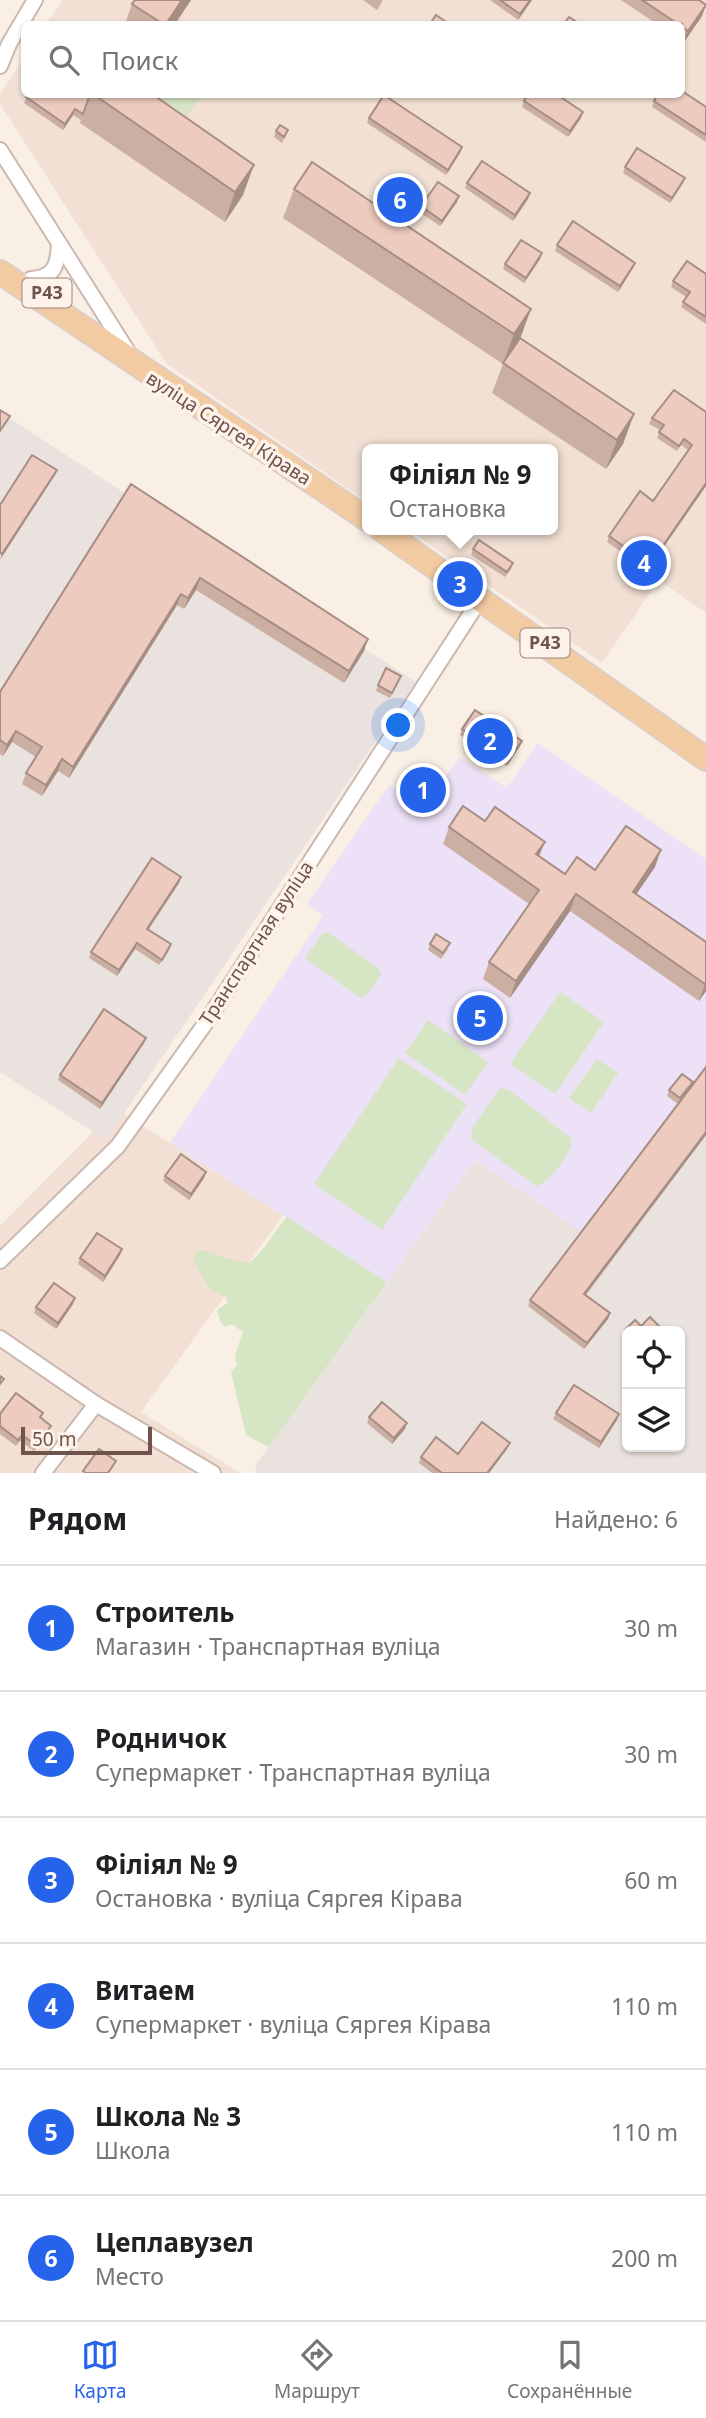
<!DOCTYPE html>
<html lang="ru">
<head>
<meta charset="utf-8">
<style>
  body { margin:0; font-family:"Noto Sans",sans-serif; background:#f2f2f2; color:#202124 }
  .controls { position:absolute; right:21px; bottom:21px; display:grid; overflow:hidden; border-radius:10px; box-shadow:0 2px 5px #0004 }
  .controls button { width:63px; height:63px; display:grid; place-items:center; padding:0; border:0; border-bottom:2px solid #e0e0e0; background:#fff; color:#202124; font:35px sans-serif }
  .scale { position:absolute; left:21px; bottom:18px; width:131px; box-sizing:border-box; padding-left:7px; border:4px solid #70544c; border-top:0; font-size:19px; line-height:24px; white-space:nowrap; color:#70544c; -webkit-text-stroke:5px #fdf3ea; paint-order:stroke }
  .you { position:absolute; left:399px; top:726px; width:24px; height:24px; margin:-18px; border:5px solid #fff; border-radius:50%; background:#1a73e8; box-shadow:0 0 0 10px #1a73e833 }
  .badge { display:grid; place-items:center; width:46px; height:46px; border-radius:50%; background:#2563eb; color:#fff; font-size:23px; font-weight:700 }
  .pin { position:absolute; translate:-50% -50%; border:4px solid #fff; box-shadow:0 2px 7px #0006 }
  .popup { position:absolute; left:362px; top:444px; width:196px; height:91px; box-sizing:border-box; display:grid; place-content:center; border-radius:10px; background:#fff; filter:drop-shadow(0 2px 5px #0005); font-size:23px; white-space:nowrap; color:#757577 }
  .popup b { font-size:26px; color:#202124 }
  .popup::after { content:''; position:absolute; left:50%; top:100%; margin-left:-14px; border:14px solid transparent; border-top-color:#fff }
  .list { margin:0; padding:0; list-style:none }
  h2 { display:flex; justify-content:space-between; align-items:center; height:91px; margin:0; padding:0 28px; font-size:30px }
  h2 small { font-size:23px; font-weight:400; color:#757577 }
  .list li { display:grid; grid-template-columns:46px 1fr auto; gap:21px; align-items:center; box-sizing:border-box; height:126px; padding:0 28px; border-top:2px solid #e0e0e0 }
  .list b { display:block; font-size:26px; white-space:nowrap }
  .list p { margin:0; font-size:23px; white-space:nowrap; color:#757577 }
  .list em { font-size:23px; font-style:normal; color:#757577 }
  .icon { flex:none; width:38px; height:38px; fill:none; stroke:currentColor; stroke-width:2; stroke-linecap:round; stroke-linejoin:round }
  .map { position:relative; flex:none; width:706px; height:1473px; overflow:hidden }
  .search { position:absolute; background:#fff; box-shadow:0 2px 5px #0004; left:21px; right:21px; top:21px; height:77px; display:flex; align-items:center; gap:18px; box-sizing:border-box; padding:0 24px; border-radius:10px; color:#757577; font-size:26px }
  .sheet { height:847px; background:#fff }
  nav { display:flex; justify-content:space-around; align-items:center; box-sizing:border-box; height:98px; border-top:2px solid #e0e0e0; background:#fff; font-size:19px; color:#757577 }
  nav a { display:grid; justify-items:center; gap:4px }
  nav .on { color:#2563eb }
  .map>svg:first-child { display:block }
  .residential { fill:#f1e0d3 }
  .industrial { fill:#eae2de; fill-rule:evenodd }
  .education { fill:#ece1f6 }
  .green { fill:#d6e6c4 }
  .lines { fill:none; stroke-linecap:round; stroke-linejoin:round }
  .minor-casing { stroke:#cdb8af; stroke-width:18 }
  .primary-casing { stroke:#d7cfcd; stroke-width:26 }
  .minor { stroke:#fff; stroke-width:14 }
  .primary { stroke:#f3cba2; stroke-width:23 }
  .wall { fill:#ccafa3 }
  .shaded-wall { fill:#a68e85 }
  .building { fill:#edcbbe; stroke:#a68e85; stroke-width:2 }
  .labels { text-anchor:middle; stroke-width:7; stroke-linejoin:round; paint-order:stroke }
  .shield { fill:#fdf3ea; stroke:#9a847b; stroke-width:2 }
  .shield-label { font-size:18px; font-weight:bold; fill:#70544c }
  .street-label { font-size:19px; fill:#70544c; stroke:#fdf3ea }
</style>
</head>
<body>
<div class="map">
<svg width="706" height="1473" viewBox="0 0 706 1473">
  <rect width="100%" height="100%" fill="#faefe4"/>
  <g class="residential">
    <path d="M63,0H706V613L659,580L602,663L408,530H553V449H367V502L167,364L0,104V94L24,57V94H682V24H46Z"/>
    <path d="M124,1114L283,1215L141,1412L240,1473H0V1226L93,1132L106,1140Z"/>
  </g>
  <g class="industrial">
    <path d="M0,412L416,682L106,1140L0,1072Z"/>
    <path d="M706,1070V1473H257L255,1466L475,1160ZM627,1331H680V1447H627Z"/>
  </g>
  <path class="education" d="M538,743L706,859V1070L583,1233L475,1160L387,1282L170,1143L323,916L307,904L389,785L425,809L459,757L507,788Z"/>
  <g class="green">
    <path d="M160,95V94L202,95L187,116L160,98Z"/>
    <path d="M328,932L379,969L381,975L366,996L359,997L305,958L322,934Z"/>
    <path d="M560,992L604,1022L555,1094L510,1064Z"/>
    <path d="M428,1020L488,1062L465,1095L405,1053Z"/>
    <path d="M399,1058L467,1104L382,1230L314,1184Z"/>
    <path d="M597,1059L618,1073L591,1113L569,1098Z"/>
    <path d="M500,1088L511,1091L572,1139C572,1153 549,1183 536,1186L471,1139L472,1128Z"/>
    <path d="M287,1217L387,1282L269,1447L246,1435L231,1372L237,1365L235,1355L243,1332L232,1324L225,1327L220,1321L217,1310L227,1303L226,1297L210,1290L193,1260L197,1252L204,1250L224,1258L249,1263C265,1250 273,1233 287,1217Z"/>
  </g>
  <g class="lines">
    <defs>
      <g id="minor">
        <path d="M0,66L9,44L35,0"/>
        <path d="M0,150L130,355"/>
        <path d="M31,279C54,278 58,265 59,244"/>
        <path d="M0,1261L118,1146L207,1021L481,598"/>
        <path d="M0,1338L96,1404L213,1473"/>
        <path d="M43,1473L96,1404"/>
      </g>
      <g id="primary">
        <path d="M0,272L367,519"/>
        <path d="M382,530L706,759"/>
      </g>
    </defs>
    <use href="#minor" class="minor-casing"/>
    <use href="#primary" class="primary-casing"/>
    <use href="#minor" class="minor"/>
    <use href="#primary" class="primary"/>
  </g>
  <g class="wall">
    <path d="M135,0H191L175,24H125L132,4Z"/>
    <path d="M363,0H383L377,10Z"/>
    <path d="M490,0H532L518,20Z"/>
    <path d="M621,0H699L702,16L684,42L682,41V24H657Z"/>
    <path d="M28,94H152L243,195L225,222L80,123L81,120L73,115L63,130L24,103Z"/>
    <path d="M524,101L581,118L568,137L522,107Z"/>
    <path d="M654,101L706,107V142L652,107Z"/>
    <path d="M369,118L460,153L446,175L367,123Z"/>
    <path d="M288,130L282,143L274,137L276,131Z"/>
    <path d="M625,167L685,178L682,184L670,203L623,173Z"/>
    <path d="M467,183L530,193L528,199L513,221L465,188Z"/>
    <path d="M294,189L634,414L623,444L606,469L492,393L503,364L283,218Z"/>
    <path d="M459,196L457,202L440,226L419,212L421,206Z"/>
    <path d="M391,197H412L402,211L389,202Z"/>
    <path d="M557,245L633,268L618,292L555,251Z"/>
    <path d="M540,259L524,283L503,269L505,264Z"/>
    <path d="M706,274V324L681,307L686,297L671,287L673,281Z"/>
    <path d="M706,412V486L657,557L660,560L658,565L653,574L649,575L641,570L643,567L607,542L609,536L653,501L688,450L681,445L677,451L657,438L660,430L649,424L652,418Z"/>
    <path d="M131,484L364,651L344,683L196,590L184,609L177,605L69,778L58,771L42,796L22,784L26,773L36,757L12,742L3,756L0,754V692Z"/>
    <path d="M473,549L513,563L511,569L505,577L471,555Z"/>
    <path d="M401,676L390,698L376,691L378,685Z"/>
    <path d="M462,729L522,741L519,747L507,766L460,735Z"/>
    <path d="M439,779L437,785L424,805L410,796L412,790Z"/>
    <path d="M449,827L545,842L539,856L565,874L595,870L655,867L636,894L706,942V991L699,1001L570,911L510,998L483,979L489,962L529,904L443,844Z"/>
    <path d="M181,877L179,883L149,929L171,944L169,950L159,965L135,949L117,976L89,958L91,952Z"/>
    <path d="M430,944L448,949L441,959L428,950Z"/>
    <path d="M146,1038L144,1043L100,1109L58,1080L60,1075Z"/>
    <path d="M706,1067V1135L586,1295L610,1313L608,1319L584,1349L528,1306L530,1300L678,1104L667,1096L669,1090L691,1087Z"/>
    <path d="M206,1172L204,1178L189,1200L163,1181L165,1176Z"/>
    <path d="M122,1249L120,1255L103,1282L78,1264L80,1258Z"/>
    <path d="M73,1304L56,1329L34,1313L36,1307Z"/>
    <path d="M641,1326L627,1331V1340L623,1335L625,1330Z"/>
    <path d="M43,1413L41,1418L49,1431L34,1451L20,1441L16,1446L0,1434V1414Z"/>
    <path d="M556,1413L619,1414L617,1420L599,1448L553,1419Z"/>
    <path d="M369,1417L405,1429L392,1444L367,1423Z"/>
    <path d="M507,1449L489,1473H432L419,1463L421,1457Z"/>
  </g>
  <g class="shaded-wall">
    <path d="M182,0H191L175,24H166Z"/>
    <path d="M530,0H532L518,20L520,14Z"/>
    <path d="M706,5L702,16L684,42L688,31Z"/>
    <path d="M75,109L73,115L63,130L65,124Z"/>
    <path d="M583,112L581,118L568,137L570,131Z"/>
    <path d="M462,147L460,153L446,175L448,170Z"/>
    <path d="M254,165L243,195L225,222L235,192Z"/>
    <path d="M685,178L682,184L670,203L672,198Z"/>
    <path d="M414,191L412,197L402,211L404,206Z"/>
    <path d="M530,193L528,199L513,221L515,215Z"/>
    <path d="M459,196L457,202L440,226L442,221Z"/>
    <path d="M542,253L540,259L524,283L526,278Z"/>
    <path d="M635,263L633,268L618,292L620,286Z"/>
    <path d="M531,309L520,339L503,364L514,334Z"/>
    <path d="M634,414L623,444L606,469L617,440Z"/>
    <path d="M57,470L55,475L0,560L2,554Z"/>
    <path d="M706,483V486L653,562L656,556Z"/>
    <path d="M660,560L653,574L649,575L651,570Z"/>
    <path d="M200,578L196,590L184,609L188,598Z"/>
    <path d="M181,594L177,605L69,778L73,767Z"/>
    <path d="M368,639L364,651L344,683L349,671Z"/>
    <path d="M16,731L12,742L3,756L7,745Z"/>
    <path d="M522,741L519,747L507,766L509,760Z"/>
    <path d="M62,759L58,771L42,796L46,785Z"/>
    <path d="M439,779L437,785L424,805L426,799Z"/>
    <path d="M545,842L538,858L536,854Z"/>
    <path d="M661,850L655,867L627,908L633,892Z"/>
    <path d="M181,877L179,883L145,934L147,929Z"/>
    <path d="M576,894L570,911L510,998L516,981Z"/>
    <path d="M137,943L135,949L117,976L119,970Z"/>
    <path d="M171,944L169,950L159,965L162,960Z"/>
    <path d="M706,983V991L699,1001L705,984Z"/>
    <path d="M146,1038L144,1043L100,1109L102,1103Z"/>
    <path d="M706,1132V1135L582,1299L584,1294Z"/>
    <path d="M206,1172L204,1178L189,1200L191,1194Z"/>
    <path d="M122,1249L120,1255L103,1282L105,1276Z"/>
    <path d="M75,1298L73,1304L56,1329L58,1323Z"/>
    <path d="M610,1313L608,1319L584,1349L587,1343Z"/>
    <path d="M619,1414L617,1420L599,1448L601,1442Z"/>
    <path d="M407,1423L405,1429L392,1444L394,1438Z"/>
    <path d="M51,1426L49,1431L34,1451L36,1445Z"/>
    <path d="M510,1443L507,1449L489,1473H487Z"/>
  </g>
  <g class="building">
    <path d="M135,0H182L166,24H163L132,4Z"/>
    <path d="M500,0H530L520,14Z"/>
    <path d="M642,0H699L706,5L688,31L682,27V24H678Z"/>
    <path d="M436,15L449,24H430Z"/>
    <path d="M569,17L580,24H564Z"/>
    <path d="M682,91L706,107V135L654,101L658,94H682Z"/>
    <path d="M28,94H90L83,114L75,109L65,124L26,97Z"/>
    <path d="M93,94H152L254,165L235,192Z"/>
    <path d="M528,94H556L583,112L570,131L524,101Z"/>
    <path d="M384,95L462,147L448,170L369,118Z"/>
    <path d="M280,125L288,130L284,137L276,131Z"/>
    <path d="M637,148L685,178L672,198L625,167Z"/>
    <path d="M482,161L530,193L515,215L467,183Z"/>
    <path d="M312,162L531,309L514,334L294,189Z"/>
    <path d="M401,182L414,191L404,206L391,197Z"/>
    <path d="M438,182L459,196L442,221L421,206Z"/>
    <path d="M573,221L635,263L620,286L557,245Z"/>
    <path d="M521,240L542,253L526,278L505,264Z"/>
    <path d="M687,261L706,274V317L683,302L690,292L673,281Z"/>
    <path d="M520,338L634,414L617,440L503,363Z"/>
    <path d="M674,390L706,412V483L656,556L660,560L655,568L651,570L643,565L645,561L609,536L640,491L653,501L692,445L684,439L679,446L659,432L664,425L652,418Z"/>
    <path d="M0,410L10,416L0,431Z"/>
    <path d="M32,455L57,470L2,554L0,553V505Z"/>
    <path d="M131,484L368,639L349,671L200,578L188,598L181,594L73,767L62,759L46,785L26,773L42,747L16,731L7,745L0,740V692Z"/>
    <path d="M479,540L513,563L507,572L473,549Z"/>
    <path d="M386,668L401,676L392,693L378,685Z"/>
    <path d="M475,710L522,741L509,760L462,729Z"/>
    <path d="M425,769L439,779L426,799L412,790Z"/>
    <path d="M463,806L485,821L495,807L545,842L536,854L565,874L577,857L595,870L626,826L661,850L633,892L706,942V983L705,984L576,894L516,981L489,962L539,890L449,827Z"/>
    <path d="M152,858L181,877L147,929L171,944L162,960L137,943L119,970L91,952Z"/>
    <path d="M436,934L450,943L443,953L430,944Z"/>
    <path d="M104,1009L146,1038L102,1103L60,1075Z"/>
    <path d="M706,1067V1132L584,1294L610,1313L587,1343L530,1300Z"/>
    <path d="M682,1074L693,1082L680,1098L669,1090Z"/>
    <path d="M181,1154L206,1172L191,1194L165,1176Z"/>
    <path d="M97,1233L122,1249L105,1276L80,1258Z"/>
    <path d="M54,1283L75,1298L58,1323L36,1307Z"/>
    <path d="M650,1317L660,1327L655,1331L627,1332L625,1330L635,1320L641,1326Z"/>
    <path d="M0,1376L4,1379L0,1384Z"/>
    <path d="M574,1385L619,1414L601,1442L556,1413Z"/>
    <path d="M16,1393L43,1413L40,1417L51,1426L36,1445L22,1435L18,1440L0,1426V1414Z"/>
    <path d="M382,1402L407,1423L394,1438L369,1417Z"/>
    <path d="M482,1422L510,1443L487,1473H442L421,1457L436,1437L458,1454Z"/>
    <path d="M99,1449L116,1461L108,1473H86L83,1471Z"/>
  </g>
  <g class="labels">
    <g class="shield">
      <rect x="22.5" y="278.5" width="49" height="29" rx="5"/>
      <rect x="520.5" y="628.5" width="49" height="29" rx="5"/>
    </g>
    <g class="shield-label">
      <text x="47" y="299">Р43</text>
      <text x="545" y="649">Р43</text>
    </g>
    <g class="street-label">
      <text transform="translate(229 428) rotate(33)" y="7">вуліца Сяргея Кірава</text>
      <text transform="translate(256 943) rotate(-57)" y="7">Транспартная вуліца</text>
    </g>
  </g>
</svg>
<div class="controls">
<button><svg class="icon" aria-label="locate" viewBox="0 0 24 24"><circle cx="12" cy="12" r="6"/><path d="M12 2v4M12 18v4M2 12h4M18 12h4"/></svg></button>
<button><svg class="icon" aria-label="layers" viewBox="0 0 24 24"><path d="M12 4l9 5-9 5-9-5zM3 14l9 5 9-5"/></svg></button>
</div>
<div class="scale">50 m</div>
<div class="you"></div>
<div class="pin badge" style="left:423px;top:790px">1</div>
<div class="pin badge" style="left:490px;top:741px">2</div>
<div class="pin badge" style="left:460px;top:584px">3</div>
<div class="popup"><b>Філіял № 9</b>Остановка</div>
<div class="pin badge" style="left:644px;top:563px">4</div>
<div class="pin badge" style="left:480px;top:1018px">5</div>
<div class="pin badge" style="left:400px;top:200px">6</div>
<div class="search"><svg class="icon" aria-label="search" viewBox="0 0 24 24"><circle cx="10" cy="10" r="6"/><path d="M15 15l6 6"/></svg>Поиск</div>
</div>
<section class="sheet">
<h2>Рядом<small>Найдено: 6</small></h2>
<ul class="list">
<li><span class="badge">1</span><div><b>Строитель</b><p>Магазин · Транспартная вуліца</p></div><em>30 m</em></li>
<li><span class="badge">2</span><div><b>Родничок</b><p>Супермаркет · Транспартная вуліца</p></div><em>30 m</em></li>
<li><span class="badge">3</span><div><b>Філіял № 9</b><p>Остановка · вуліца Сяргея Кірава</p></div><em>60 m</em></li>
<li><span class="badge">4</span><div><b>Витаем</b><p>Супермаркет · вуліца Сяргея Кірава</p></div><em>110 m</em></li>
<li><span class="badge">5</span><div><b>Школа № 3</b><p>Школа</p></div><em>110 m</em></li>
<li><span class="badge">6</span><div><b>Цеплавузел</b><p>Место</p></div><em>200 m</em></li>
</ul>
</section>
<nav>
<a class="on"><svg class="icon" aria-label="map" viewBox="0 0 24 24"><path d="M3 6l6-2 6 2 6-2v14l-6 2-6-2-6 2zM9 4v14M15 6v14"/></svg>Карта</a>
<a><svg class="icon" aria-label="directions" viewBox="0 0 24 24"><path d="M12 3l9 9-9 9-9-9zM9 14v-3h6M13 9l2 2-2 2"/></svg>Маршрут</a>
<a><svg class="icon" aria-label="saved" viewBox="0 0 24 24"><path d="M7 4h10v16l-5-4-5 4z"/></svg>Сохранённые</a>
</nav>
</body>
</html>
